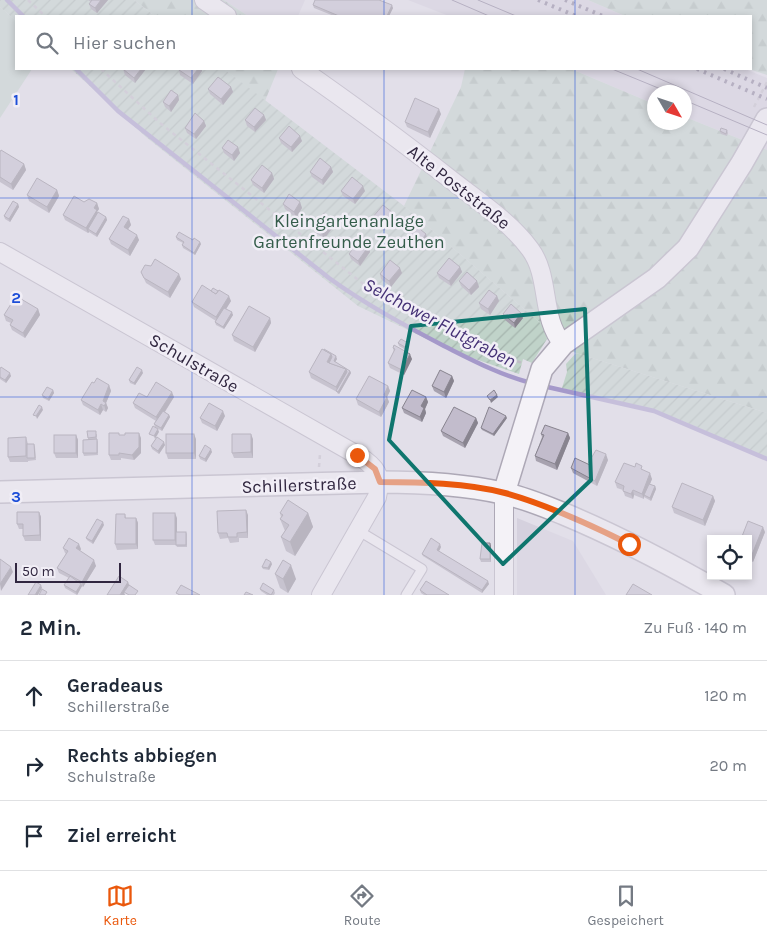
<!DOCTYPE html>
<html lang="de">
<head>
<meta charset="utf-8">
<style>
  body { margin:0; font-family:Karla,sans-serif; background:#f2f2f3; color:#1f2937 }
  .controls { position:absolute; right:15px; bottom:15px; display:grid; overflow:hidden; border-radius:0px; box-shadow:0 2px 8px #0003 }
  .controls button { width:45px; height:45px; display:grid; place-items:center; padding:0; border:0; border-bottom:1px solid #e0e1e3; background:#fff; color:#1f2937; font:25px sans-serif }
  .compass { position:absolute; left:647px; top:85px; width:45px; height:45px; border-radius:50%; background:#fff; box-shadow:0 2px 8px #0003; rotate:129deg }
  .scale { position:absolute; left:15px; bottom:12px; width:106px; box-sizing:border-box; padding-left:5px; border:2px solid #312740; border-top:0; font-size:14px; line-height:18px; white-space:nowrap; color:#312740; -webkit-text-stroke:4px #f1eef6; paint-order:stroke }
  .stop { position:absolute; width:15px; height:15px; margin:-11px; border:4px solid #ea580c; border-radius:50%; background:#fff }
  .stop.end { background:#ea580c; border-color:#fff; box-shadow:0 1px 5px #0008 }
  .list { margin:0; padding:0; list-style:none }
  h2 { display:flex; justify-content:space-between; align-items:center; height:65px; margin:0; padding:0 20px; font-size:21px }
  h2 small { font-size:16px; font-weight:400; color:#747a83 }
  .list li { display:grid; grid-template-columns:32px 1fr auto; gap:15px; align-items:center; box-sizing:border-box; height:70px; padding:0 20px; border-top:1px solid #e0e1e3 }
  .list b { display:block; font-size:19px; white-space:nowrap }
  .list p { margin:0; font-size:16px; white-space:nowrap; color:#747a83 }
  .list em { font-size:16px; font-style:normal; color:#747a83 }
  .icon { flex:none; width:28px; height:28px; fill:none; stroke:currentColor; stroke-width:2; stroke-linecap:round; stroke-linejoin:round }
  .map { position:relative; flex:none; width:767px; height:595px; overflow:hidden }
  .search { position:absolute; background:#fff; box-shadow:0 2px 8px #0003; left:15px; right:15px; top:15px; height:55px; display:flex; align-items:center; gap:12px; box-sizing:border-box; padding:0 18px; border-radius:0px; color:#747a83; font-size:19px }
  .sheet { height:275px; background:#fff }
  nav { display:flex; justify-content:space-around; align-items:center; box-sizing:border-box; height:70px; border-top:1px solid #e0e1e3; background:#fff; font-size:14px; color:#747a83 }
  nav a { display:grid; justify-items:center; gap:2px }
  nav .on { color:#ea580c }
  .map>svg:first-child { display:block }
  .built { fill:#d5d1de }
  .grass { fill:#c0d3c9 }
  .forest { fill:url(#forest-firs) }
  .garden { fill:url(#garden-furrows) }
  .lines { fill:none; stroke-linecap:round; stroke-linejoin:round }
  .stream { stroke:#a599ca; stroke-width:4.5 }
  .service-casing { stroke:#ada8b6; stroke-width:11 }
  .minor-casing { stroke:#ada8b6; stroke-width:20 }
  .tertiary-casing { stroke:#ada8b6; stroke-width:24 }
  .path { stroke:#c1bdc7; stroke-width:2.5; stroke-dasharray:4 4; stroke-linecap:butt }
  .service { stroke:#f4f2f7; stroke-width:9 }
  .minor { stroke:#f4f2f7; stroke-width:18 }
  .tertiary { stroke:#f4f2f7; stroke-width:21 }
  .tram { stroke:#817893; stroke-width:1 }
  .rail { stroke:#817893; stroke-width:4; stroke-dasharray:2.5 5; stroke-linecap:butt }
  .wall { fill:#a7a2af }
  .shaded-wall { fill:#88848f }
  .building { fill:#c2bccc; stroke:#88848f }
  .route { stroke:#ea580c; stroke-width:6 }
  .marked { fill:none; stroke:#0f766e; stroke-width:4; stroke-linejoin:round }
  .grid { fill:none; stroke:#1d4ed8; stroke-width:1; stroke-opacity:0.55 }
  .labels { text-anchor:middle; stroke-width:5; stroke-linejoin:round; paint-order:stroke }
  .street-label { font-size:18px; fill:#312740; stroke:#f1eef6 }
  .park-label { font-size:18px; fill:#345c4a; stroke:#f1eef6 }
  .water-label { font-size:19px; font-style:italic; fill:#443075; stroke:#f1eef6 }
  .grid-label { font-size:16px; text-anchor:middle; font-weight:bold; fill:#1d4ed8; stroke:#f1eef6; stroke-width:5; stroke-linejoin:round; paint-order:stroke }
</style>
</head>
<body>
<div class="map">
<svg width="767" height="595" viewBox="0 0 767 595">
  <defs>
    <pattern id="forest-firs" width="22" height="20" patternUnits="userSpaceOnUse" patternTransform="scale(1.25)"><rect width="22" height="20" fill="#c0d3c9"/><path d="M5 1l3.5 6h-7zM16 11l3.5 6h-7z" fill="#a5b5ae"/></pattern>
    <pattern id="garden-furrows" width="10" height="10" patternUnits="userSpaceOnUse" patternTransform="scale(1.25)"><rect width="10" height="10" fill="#c0d3c9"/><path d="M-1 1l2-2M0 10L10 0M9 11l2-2" fill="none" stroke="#a5b5ae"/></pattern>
  </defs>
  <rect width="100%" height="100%" fill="#e2dfe9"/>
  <g class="built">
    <path d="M224,0H305L298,16H248Z"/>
    <path d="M408,0H588L625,16H449Z"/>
    <path d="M571,69H745L767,78V150L685,117L684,92H654V104Z"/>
    <path d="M517,518L573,541L606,595H517Z"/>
  </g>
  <path class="grass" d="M0,7L16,21V69H32L0,118Z"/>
  <g class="forest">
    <path d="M134,0H224L248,16H155Z"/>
    <path d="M588,0H767V75L749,69H751V16H625Z"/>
    <path d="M224,69H278L265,101Z"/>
    <path d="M465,69H571L654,104V122H684L685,117L767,150V413L576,353L547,339L545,327L404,206L461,87Z"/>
  </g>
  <g class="garden">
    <path d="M0,0H134L155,16H16V21L0,7Z"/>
    <path d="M71,69H224L404,206L545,327L547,339L532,363L523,359L519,374L452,351L358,306L146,137Z"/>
    <path d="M576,353L767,413V458L678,419L562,388L567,372L566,364Z"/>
  </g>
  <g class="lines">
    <g class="stream">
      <path d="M7,0L23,16"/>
      <path d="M76,69L118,111L329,278C365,304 404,325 444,346C472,360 500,375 531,383"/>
      <path d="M543,386L654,411L767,459"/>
    </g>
    <defs>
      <path id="service" d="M359,531L422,569L406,595"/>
      <g id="minor">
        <path d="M204,0L227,16"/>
        <path d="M301,69C353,105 404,143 454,182C481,203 510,222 530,249C551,277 540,318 563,344"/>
        <path d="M0,252L357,455C377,467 382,475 377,497L321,595"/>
        <path d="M504,595V493"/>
      </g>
      <g id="tertiary">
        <path d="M0,492L380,482C421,482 462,484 502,493C523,497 544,506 564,514C619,537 672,565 724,595"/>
        <path d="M504,493L542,369L563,344L657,278L688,248L742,163L767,119"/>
      </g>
    </defs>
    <use href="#service" class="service-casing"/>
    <use href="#minor" class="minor-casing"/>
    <use href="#tertiary" class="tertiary-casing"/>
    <g class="path">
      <path d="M28,0L45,16"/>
      <path d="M101,69L160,123L371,290L486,350L522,363"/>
      <path d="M754,107L767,82"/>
      <path d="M319,467L320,454"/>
    </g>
    <use href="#service" class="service"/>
    <use href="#minor" class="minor"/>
    <use href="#tertiary" class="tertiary"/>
    <g class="tram">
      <path d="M452,0L489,16"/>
      <path d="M478,0L516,16"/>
      <path d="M612,69L668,92"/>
      <path d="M637,69L767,125"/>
      <path d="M684,100L767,135"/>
    </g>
    <g class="rail">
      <path d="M538,0L576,16"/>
      <path d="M565,0L603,16"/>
      <path d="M697,69L767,99"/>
      <path d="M724,69L767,88"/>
    </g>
  </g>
  <g class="wall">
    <path d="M88,0H108L97,13L91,9L89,4L91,2Z"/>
    <path d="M313,5L393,8L389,16H334L314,8Z"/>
    <path d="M123,69H146L135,83L125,75Z"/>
    <path d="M179,69H202V71L193,84L180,75L179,70Z"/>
    <path d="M231,87L233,92L223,105L210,94L208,89Z"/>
    <path d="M178,95L179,100L171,112L165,107L163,102Z"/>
    <path d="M441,114L430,138L407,127L405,122Z"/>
    <path d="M264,115L266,120L255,132L247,126L245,120Z"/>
    <path d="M204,121L206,126L196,139L187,133L185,128Z"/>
    <path d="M727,130L728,133L727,136L721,134L720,131Z"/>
    <path d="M279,138L302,141L292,152L281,143Z"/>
    <path d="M222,148L240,153L234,161L224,153Z"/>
    <path d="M0,152L24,164L26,170L13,190L0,182Z"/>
    <path d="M331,167L333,172L323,185L312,177L310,172Z"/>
    <path d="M272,173L274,179L264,193L253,185L251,180Z"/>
    <path d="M57,190L59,196L49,213L29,201L27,195Z"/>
    <path d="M341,191H365L355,204L343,196Z"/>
    <path d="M84,202L97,203L99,209L97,212L98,213L106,217L107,220L97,237L89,232L88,233L65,220L63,215Z"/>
    <path d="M300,202L302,208L296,218L285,209L283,204Z"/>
    <path d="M18,204L19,207L10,222L5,219L4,216Z"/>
    <path d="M372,218H394L384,231L373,223Z"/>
    <path d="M129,219L131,225L128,229L139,240L130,256L111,244L109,239Z"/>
    <path d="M332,221L334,226L324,239L315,232L313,227Z"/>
    <path d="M426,234L427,239L421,249L410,240L408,235Z"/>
    <path d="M176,237L193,240L201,244L195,255L183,248L182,245L183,243L177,240Z"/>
    <path d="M368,247L370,252L360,266L351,259L349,254Z"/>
    <path d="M460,267L462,272L451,286L439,278L437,273Z"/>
    <path d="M141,272L181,279L170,298L146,283Z"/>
    <path d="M402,273L391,287L381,279L380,274Z"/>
    <path d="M459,281H477L479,287L471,295L461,286Z"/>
    <path d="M211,291L231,301L226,309L233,315L224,329L216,325L215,322L216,321L194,307L192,302Z"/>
    <path d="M497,296L499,301L490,315L481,309L479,303Z"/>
    <path d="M38,309L40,315L25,338L12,330L10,325L11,323L6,321L4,315Z"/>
    <path d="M503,314L523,318L515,328L505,320Z"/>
    <path d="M270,318L271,323L255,352L234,341L232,335Z"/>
    <path d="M398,343L409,345L406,350L399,346Z"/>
    <path d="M393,348L412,359L404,375L390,368L388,363L394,352Z"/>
    <path d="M337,359L335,362L350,371L351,373L339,394L337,393V392L311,378L309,372Z"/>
    <path d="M0,369L11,376L6,383L0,379Z"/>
    <path d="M143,373L135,385L130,383L129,380Z"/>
    <path d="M452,376L454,381L446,398L434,391L432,386Z"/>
    <path d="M94,383L109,385L111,391L106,403L108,408L106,412L103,410L100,415L83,405L81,400Z"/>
    <path d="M388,386L390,391L387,397L389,402L381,417L358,405L356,399Z"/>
    <path d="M53,390L54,393L49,401L43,398L42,395Z"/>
    <path d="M147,397H174L165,412L169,415L170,417L162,431L155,427L154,424L156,421L135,408L133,403Z"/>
    <path d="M426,397L428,402L425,409L426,413L422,422L404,413L402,408Z"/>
    <path d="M225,416L217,431L202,423L200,418Z"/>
    <path d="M476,418L478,423L465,448L443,436L441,431Z"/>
    <path d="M507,418L494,436L482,430L481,428Z"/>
    <path d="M119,433V435L141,438V453L134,460L121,458V460H111L109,455Z"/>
    <path d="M568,433L570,438L557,470L536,461L535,456L542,437L541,434Z"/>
    <path d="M97,434V439L98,442V455L84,456L83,453L88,440V438Z"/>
    <path d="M76,435L78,440V458H56L54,453Z"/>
    <path d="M26,437L28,444H34L35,447L36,460L28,461V462H10L8,457Z"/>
    <path d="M196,439V459H168L166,453Z"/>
    <path d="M253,439V458H234L232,453Z"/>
    <path d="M165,445L159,454L152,449L151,446Z"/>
    <path d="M212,452L206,462L200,459L199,456Z"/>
    <path d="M608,460L597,486L573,473L571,468L590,465Z"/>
    <path d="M644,471L652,479L650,484L655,486L656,489L651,501L644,497V499L634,495L633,499L625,496L623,490L617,488L615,482Z"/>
    <path d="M713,496L715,501L705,526L674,513L672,507Z"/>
    <path d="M39,512L41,517V541H25L23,536V529H19L17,524Z"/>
    <path d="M280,513H308L313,527L295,556L286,551L281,537L285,531L280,519L281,517Z"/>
    <path d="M125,514L126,518H136L138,523V549L117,550L115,544Z"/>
    <path d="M248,515V538H239V542L230,543L228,538L220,539L218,533Z"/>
    <path d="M177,518V532H186L187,534V547H177L176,545H155L153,540Z"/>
    <path d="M104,525L93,544L87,540L86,538Z"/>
    <path d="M765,532L753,562L748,560V539Z"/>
    <path d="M491,546V562H481L480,559Z"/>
    <path d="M441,547L439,551L489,584L482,593L423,556L422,554Z"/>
    <path d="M63,548L81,549L80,551L96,566L83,587L82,586L77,595L65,588L64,585L69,578L59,573L57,568L66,554L65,553Z"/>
    <path d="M272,564L269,570L263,569L262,567Z"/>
    <path d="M275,574L296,579L288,593L280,588Z"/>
    <path d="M260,589L274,590L275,593L274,595H267L261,591Z"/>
    <path d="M420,590L449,595H424L421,593Z"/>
  </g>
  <g class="shaded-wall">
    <path d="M101,0H108L97,13L95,8Z"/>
    <path d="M392,5L393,8L389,16H387Z"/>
    <path d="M141,69H146L135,83L134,78Z"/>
    <path d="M198,69H202V71L193,84L191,78Z"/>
    <path d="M231,87L233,92L223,105L221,99Z"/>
    <path d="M178,95L179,100L171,112L169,106Z"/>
    <path d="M439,109L441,114L430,138L428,132Z"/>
    <path d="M264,115L266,120L255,132L254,127Z"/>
    <path d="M204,121L206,126L196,139L194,134Z"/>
    <path d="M300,136L302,141L292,152L291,147Z"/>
    <path d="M238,147L240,153L234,161L232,155Z"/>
    <path d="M24,164L26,170L13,190L11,184Z"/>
    <path d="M331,167L333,172L323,185L322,180Z"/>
    <path d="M272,173L274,179L264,193L262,188Z"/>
    <path d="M363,186L365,191L355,204L353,199Z"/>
    <path d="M57,190L59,196L49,213L47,207Z"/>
    <path d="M300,202L302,208L296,218L294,212Z"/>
    <path d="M97,203L99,209L97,212L99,215L88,229L89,232L88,233L86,228L94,208Z"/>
    <path d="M18,204L19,207L10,222L9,219Z"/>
    <path d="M393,213L394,218L384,231L382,226Z"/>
    <path d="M106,217L107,220L97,237L96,234Z"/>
    <path d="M129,219L131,225L126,232L124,227Z"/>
    <path d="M332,221L334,226L324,239L322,234Z"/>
    <path d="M426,234L427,239L421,249L419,244Z"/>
    <path d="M137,235L139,240L130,256L128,250Z"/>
    <path d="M200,242L201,244L195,255L194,253Z"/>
    <path d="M368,247L370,252L360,266L358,261Z"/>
    <path d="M460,267L462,272L451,286L449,281Z"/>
    <path d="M400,268L402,273L391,287L389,281Z"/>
    <path d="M179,274L181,279L170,298L168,292Z"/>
    <path d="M477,281L479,287L471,295L469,290Z"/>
    <path d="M229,296L231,301L218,322L216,317Z"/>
    <path d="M497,296L499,301L490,315L488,309Z"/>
    <path d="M38,309L40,315L25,338L23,333Z"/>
    <path d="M232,312L233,315L224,329L223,327Z"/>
    <path d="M521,313L523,318L515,328L514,323Z"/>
    <path d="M270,318L271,323L255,352L253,347Z"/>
    <path d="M408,343L409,345L406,350L405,347Z"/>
    <path d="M331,354L333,359L330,366L327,362Z"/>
    <path d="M410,354L412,359L404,375L402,370Z"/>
    <path d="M336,356L337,359L334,364V361Z"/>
    <path d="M346,369L348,374L338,392L336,387Z"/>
    <path d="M142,370L143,373L135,385L134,383Z"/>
    <path d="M350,371L351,373L339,394L338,392Z"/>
    <path d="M10,373L11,376L6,383L5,380Z"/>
    <path d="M452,376L454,381L446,398L444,392Z"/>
    <path d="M109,385L111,391L106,403L108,408L106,412L103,401Z"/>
    <path d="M388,386L390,391L387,397L389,402L381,417L379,412L384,395Z"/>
    <path d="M53,390L54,393L49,401L48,399Z"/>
    <path d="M172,392L174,397L158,422L156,417Z"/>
    <path d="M497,395L498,397L491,403L490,400Z"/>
    <path d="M426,397L428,402L425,409L426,413L422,422L420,417L421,406Z"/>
    <path d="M101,404L103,410L100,415L98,410Z"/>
    <path d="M42,407L43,410L37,419L36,416Z"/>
    <path d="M223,411L225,416L217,431L215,426Z"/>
    <path d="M169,415L170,417L162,431L161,428Z"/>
    <path d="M506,416L507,418L494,436L493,434Z"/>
    <path d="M476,418L478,423L465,448L463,443Z"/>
    <path d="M158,429L159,432L155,439L154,436Z"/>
    <path d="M139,433L141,438V453L134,460L132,455Z"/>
    <path d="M568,433L570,438L557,470L555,464Z"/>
    <path d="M194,434L196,439V459L194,453Z"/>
    <path d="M251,434L253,439V458L251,452Z"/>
    <path d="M76,435L78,440V458L76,453Z"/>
    <path d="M164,442L165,445L159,454L158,451Z"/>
    <path d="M211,449L212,452L206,462L205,459Z"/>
    <path d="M606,454L608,460L597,486L595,481Z"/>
    <path d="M650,473L652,479L645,496L644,495V499L642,494Z"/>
    <path d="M655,486L656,489L651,501L650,498Z"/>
    <path d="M633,490L634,495L633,499L631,494Z"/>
    <path d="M713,496L715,501L705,526L703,520Z"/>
    <path d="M246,510L248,515V538L247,532Z"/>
    <path d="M39,512L41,517V541L40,535Z"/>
    <path d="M175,513L177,518V545L175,540Z"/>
    <path d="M308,513L313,527L295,556L290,542Z"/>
    <path d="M136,518L138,523V549L136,544Z"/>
    <path d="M103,522L104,525L93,544L92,541Z"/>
    <path d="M763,527L765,532L753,562L751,557Z"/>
    <path d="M490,543L491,546V562L490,559Z"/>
    <path d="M79,544L81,549L78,554L76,548Z"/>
    <path d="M440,544L441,547L438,553L437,550Z"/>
    <path d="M94,560L96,566L83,587L82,582Z"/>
    <path d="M271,562L272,564L269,570L268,568Z"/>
    <path d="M291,565L296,579L288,593L283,579Z"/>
    <path d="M11,567L13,572L1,591L0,584Z"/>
    <path d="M488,581L489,584L482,593V590Z"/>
    <path d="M128,582L130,587L124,592L125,595H120Z"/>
    <path d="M81,584L82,586L77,595L76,592Z"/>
    <path d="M41,585L42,588L38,595H35Z"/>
  </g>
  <g class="building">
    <path d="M92,0H101L95,8L89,4Z"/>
    <path d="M315,0H379L392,5L387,16H339L313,5Z"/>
    <path d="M123,69H141L134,78Z"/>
    <path d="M179,69H198L191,78L179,70Z"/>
    <path d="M218,77L231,87L221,99L208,89Z"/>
    <path d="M171,90L178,95L169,106L163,102Z"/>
    <path d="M415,98L439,109L428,132L405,122Z"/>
    <path d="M255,108L264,115L254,127L245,120Z"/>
    <path d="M195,113L204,121L194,134L185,128Z"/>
    <path d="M289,126L300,136L291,147L279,138Z"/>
    <path d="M721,128L727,130L726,134L720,131Z"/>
    <path d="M228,140L238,147L232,155L222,148Z"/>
    <path d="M1,150L24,164L11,184L0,177V152Z"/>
    <path d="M320,158L331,167L322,180L310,172Z"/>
    <path d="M262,165L272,173L262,188L251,180Z"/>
    <path d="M352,177L363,186L353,199L341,191Z"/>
    <path d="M37,178L57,190L47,207L27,195Z"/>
    <path d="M289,194L300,202L294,212L283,204Z"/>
    <path d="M74,196L84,202L89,199L97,203L94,208L97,210L86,228L63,215Z"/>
    <path d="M13,201L18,204L9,219L4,216Z"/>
    <path d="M383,205L393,213L382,226L372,218Z"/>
    <path d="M98,212L106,217L96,234L88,229Z"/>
    <path d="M324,213L332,221L322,234L313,227Z"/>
    <path d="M123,216L129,219L124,227L137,235L128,250L109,239Z"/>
    <path d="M415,225L426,234L419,244L408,235Z"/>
    <path d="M179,232L193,240L194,238L200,242L194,253L182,245L184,242L176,237Z"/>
    <path d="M359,240L368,247L358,261L349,254Z"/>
    <path d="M449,258L460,267L449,281L437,273Z"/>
    <path d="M155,259L179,274L168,292L144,278L141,272L145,265L151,266Z"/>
    <path d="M390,260L400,268L389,281L380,274Z"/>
    <path d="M467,272L477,281L469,290L459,281Z"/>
    <path d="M202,285L216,294L219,290L229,296L216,317L192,302Z"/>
    <path d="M213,288L218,291L216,294L211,291Z"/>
    <path d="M489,290L497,296L488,309L479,303Z"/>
    <path d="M16,296L38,309L23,333L10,325L13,320L4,315Z"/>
    <path d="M511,304L521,313L514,323L503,314Z"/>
    <path d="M249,306L270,318L253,347L232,335Z"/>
    <path d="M224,308L232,312L223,327L215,322Z"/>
    <path d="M401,339L408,343L405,347L398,343Z"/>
    <path d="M394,345L410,354L402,370L388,363L395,349L393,348Z"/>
    <path d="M322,349L331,354L327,362L346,369L336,387L309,372Z"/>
    <path d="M324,349L336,356L334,361L350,371L338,392L336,391L347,372L346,369L329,363L332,357L331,354L324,350Z"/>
    <path d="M1,367L10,373L5,380L0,377V369Z"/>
    <path d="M137,367L142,370L134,383L129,380Z"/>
    <path d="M440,370L452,376L444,392L432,386Z"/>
    <path d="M369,376L388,386L384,395L387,397L379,412L356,399Z"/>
    <path d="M97,378L109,385L103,401L106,403L104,406L101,404L98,410L81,400L92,382L94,383Z"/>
    <path d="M156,382L172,392L156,417L133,403L139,393L147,397Z"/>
    <path d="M47,387L53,390L48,399L42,395Z"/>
    <path d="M412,390L426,397L421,406L424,408L420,417L402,408Z"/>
    <path d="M494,390L497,395L490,400L487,396Z"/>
    <path d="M209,403L223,411L215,426L200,418Z"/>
    <path d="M39,405L42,407L36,416L33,415Z"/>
    <path d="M454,407L476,418L463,443L441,431Z"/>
    <path d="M489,407L506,416L493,434L481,428Z"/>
    <path d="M163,411L169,415L161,428L154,424Z"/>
    <path d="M545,425L568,433L555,464L535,456L544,435L541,434Z"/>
    <path d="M153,426L158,429L154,436L149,434Z"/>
    <path d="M87,431H96V437L88,438Z"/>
    <path d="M109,433H119V435H125V433H139V447L132,455L119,453V455H109Z"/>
    <rect x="166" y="434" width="28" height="19"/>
    <path d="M232,434H251V452L232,453Z"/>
    <rect x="54" y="435" width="22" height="18"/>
    <path d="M26,437V456L8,457V438Z"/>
    <path d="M157,437L164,442L158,451L151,446Z"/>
    <path d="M97,439V453H83V440Z"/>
    <path d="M27,444H34L35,458H27Z"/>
    <path d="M205,445L211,449L205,459L199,456Z"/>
    <path d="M596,450L606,454L595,481L571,468L575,458L590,465L589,462Z"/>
    <path d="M624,463L635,467L636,463L642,466L641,469L650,473L642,494L633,490L631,494L623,491L624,486L615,482Z"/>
    <path d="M682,483L713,496L703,520L672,507Z"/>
    <path d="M649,484L655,486L650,498L644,495Z"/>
    <path d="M288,500L308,513L290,542L281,537L289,525L280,519L283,515L280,513Z"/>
    <path d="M246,510L247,532L237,533V537H228L227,533H218L217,511Z"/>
    <path d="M17,512H39L40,535L23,536V524H17Z"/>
    <rect x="153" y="513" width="22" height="27"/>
    <path d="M116,514H125V518H136V544H115Z"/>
    <path d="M97,519L103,522L92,541L86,538Z"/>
    <path d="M748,521L763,527L751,557L748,556V539H741Z"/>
    <rect x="176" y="532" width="10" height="13"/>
    <path d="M69,538L79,544L76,548L94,560L82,582L57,568L68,551L63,548Z"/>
    <path d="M431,538L440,544L437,550L488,581L482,590L422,554Z"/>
    <path d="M482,543H490V559H480Z"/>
    <path d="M0,559L11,567L0,584Z"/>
    <path d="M266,559L271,562L268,568L262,567Z"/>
    <path d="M283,560L291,565L283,579L275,574Z"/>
    <path d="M70,576L81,584L76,592L64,585Z"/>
    <path d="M119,576L128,582L120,595H107Z"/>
    <path d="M426,581L449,595H427L420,590Z"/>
    <path d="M36,582L41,585L35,595H28Z"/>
    <path d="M263,583L274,590L271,595L260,589Z"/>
    <path d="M633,584L652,595H626Z"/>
    <path d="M129,585L138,591L135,595H129L124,592Z"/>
    <path d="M181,585L200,595H180L176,593Z"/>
    <path d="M42,589L47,592L45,595H39Z"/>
    <path d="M246,592L253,595H244Z"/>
  </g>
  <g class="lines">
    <path class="route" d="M357,455L375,469L380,482C420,482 467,483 505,493C548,505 589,524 629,544"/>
  </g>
  <path d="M0 0H767V595H0ZM585,309L591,480L503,564L389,440L411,326Z" fill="#e2dfe9" fill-opacity=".55" fill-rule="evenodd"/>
  <path class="marked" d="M585,309L591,480L503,564L389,440L411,326Z"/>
  <path class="grid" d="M192,0V16M384,0V16M575,0V16M192,69V595M384,69V595M575,69V595M0,198H767M0,397H767"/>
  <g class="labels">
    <g class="street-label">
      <text transform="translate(459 187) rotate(38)" y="6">Alte Poststraße</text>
      <text transform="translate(194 363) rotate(30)" y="6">Schulstraße</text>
      <text transform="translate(299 485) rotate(-2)" y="6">Schillerstraße</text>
    </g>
    <g class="park-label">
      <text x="349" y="227">Kleingartenanlage<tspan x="349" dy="21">Gartenfreunde Zeuthen</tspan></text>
    </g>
    <g class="water-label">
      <text transform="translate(440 322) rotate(28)" y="7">Selchower Flutgraben</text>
    </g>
  </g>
  <g class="grid-label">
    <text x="16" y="105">1</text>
    <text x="16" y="303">2</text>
    <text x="16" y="502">3</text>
  </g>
</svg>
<div class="controls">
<button><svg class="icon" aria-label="locate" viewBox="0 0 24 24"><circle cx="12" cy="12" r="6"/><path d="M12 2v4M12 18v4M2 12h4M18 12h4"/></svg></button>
</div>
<svg class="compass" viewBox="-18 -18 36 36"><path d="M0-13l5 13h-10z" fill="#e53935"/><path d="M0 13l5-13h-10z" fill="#747a83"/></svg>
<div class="scale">50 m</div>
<div class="stop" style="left:629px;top:544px"></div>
<div class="stop end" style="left:357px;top:455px"></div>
<div class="search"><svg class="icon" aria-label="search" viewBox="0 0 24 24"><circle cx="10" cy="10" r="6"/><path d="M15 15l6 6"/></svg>Hier suchen</div>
</div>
<section class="sheet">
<h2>2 Min.<small>Zu Fuß · 140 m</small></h2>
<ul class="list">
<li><svg class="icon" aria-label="ahead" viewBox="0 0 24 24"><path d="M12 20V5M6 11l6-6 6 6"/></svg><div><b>Geradeaus</b><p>Schillerstraße</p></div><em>120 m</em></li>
<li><svg class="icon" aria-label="right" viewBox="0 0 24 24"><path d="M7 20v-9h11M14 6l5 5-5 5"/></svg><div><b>Rechts abbiegen</b><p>Schulstraße</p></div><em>20 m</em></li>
<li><svg class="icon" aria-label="arrive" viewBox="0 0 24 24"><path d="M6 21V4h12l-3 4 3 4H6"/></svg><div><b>Ziel erreicht</b></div></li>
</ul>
</section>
<nav>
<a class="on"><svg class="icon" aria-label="map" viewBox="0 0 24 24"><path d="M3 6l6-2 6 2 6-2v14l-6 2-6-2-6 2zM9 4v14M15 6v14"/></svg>Karte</a>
<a><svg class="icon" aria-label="directions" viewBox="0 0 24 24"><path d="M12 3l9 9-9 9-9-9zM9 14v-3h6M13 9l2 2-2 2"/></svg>Route</a>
<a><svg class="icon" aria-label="saved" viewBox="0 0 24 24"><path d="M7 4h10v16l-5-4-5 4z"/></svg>Gespeichert</a>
</nav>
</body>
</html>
